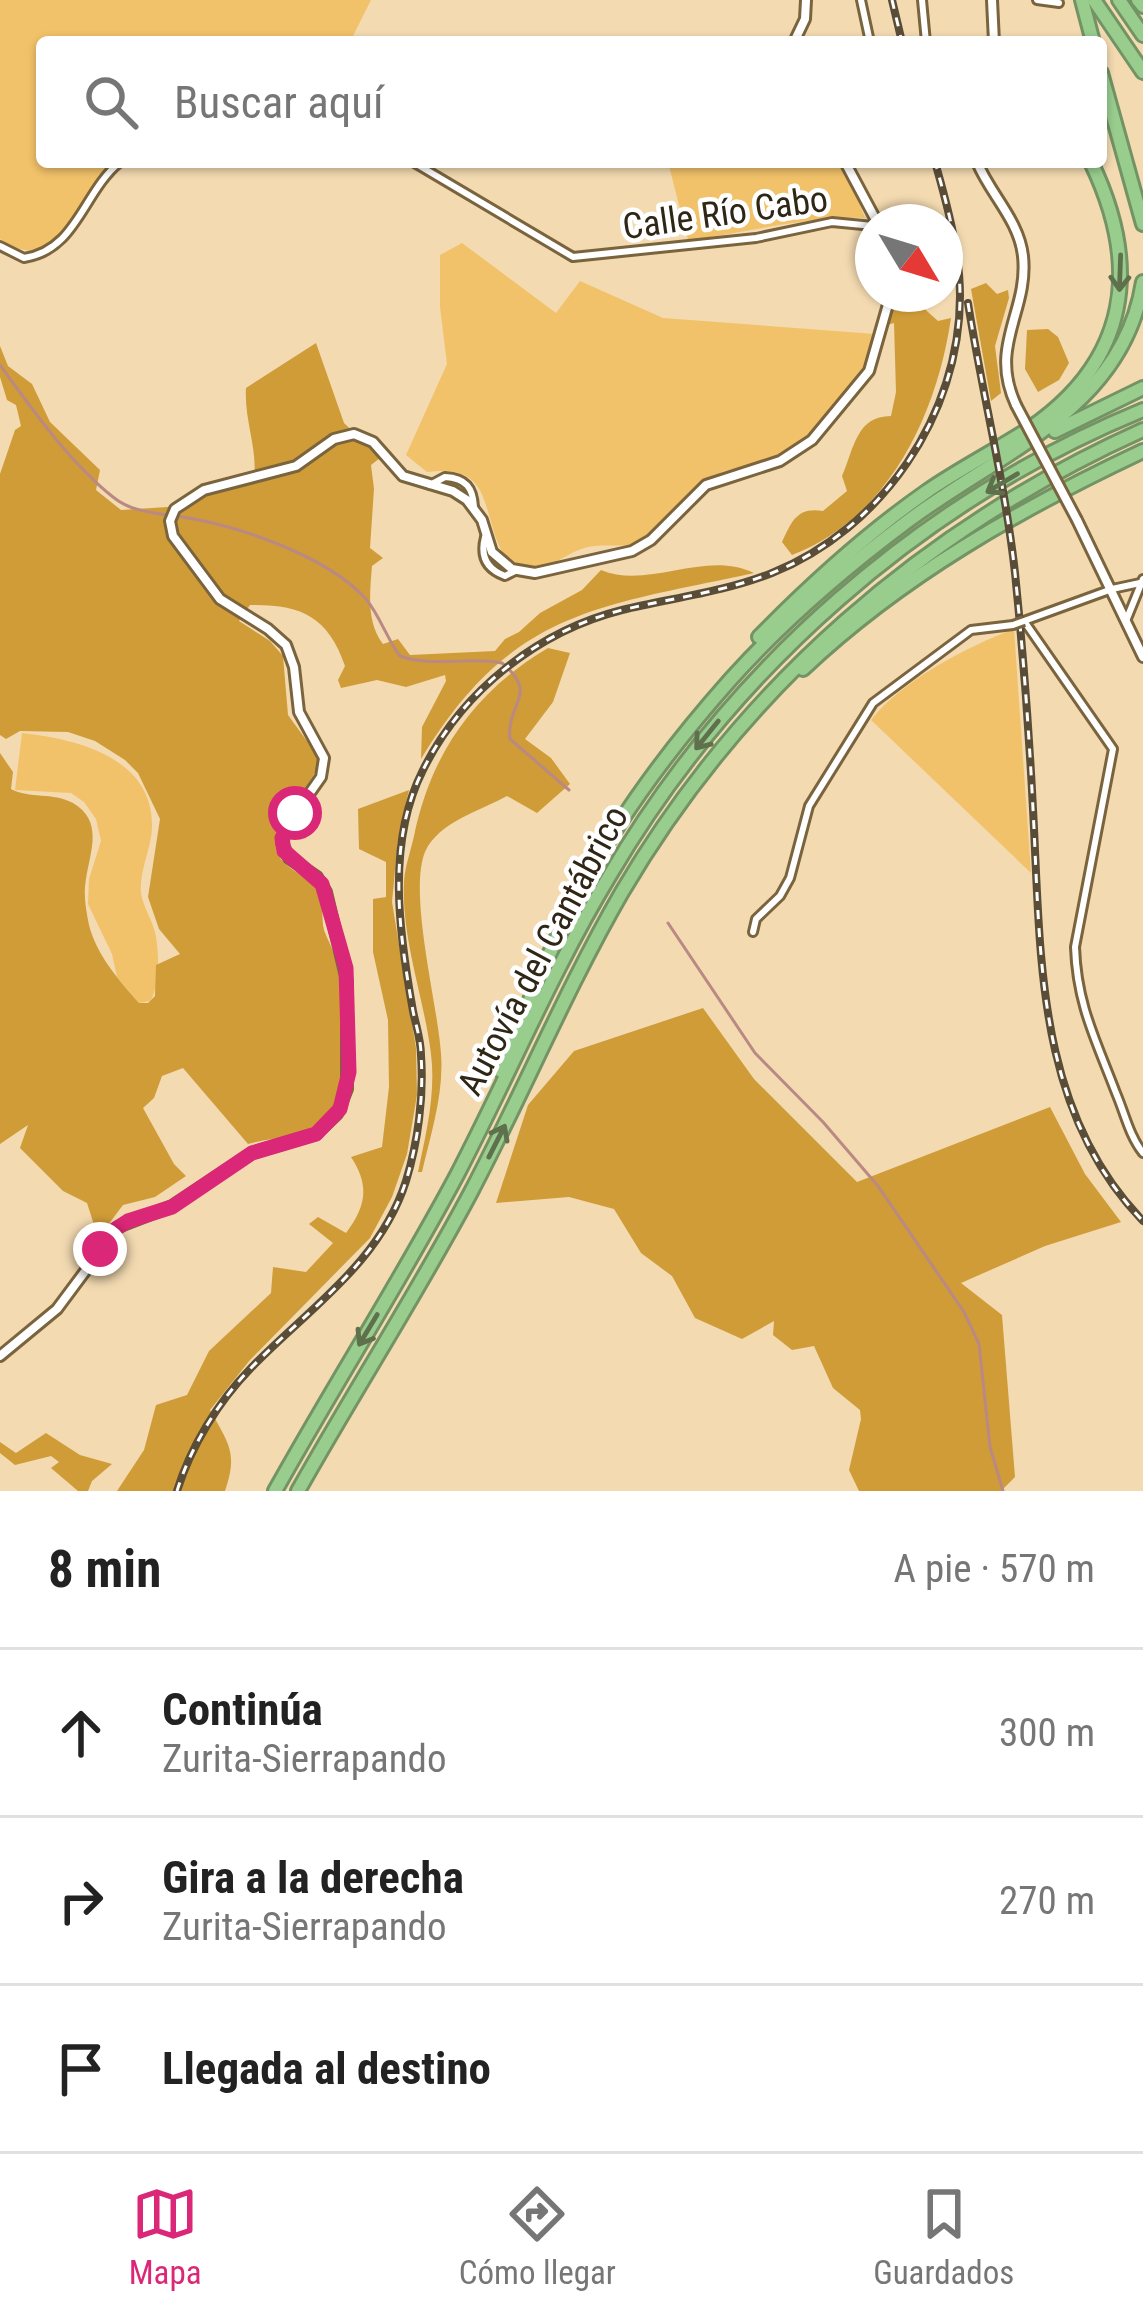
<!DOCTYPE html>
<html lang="es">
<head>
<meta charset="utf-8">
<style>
  body { margin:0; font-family:"Roboto Condensed",sans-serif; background:#f6f6f6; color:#222 }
  .compass { position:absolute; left:855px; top:204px; width:108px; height:108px; border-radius:50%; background:#fff; box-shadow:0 3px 9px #0004; rotate:128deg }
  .stop { position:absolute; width:36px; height:36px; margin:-27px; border:9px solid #db2777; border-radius:50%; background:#fff }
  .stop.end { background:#db2777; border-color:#fff; box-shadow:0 3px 12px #0008 }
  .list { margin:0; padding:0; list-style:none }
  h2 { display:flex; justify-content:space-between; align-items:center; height:156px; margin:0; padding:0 48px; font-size:51px }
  h2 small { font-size:39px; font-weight:400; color:#767676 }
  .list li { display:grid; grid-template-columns:78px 1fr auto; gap:36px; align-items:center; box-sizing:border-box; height:168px; padding:0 48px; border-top:3px solid #e0e0e0 }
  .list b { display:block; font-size:45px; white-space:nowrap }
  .list p { margin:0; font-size:39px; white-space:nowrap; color:#767676 }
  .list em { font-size:39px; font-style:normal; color:#767676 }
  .icon { flex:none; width:66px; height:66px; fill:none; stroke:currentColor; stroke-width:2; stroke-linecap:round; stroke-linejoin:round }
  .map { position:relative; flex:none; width:1143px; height:1491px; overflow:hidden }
  .search { position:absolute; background:#fff; box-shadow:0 3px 9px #0004; left:36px; right:36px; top:36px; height:132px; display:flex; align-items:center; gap:30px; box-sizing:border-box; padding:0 42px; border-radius:12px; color:#767676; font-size:45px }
  .sheet { height:660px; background:#fff }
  nav { display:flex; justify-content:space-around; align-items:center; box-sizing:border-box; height:168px; border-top:3px solid #e0e0e0; background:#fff; font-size:33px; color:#767676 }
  nav a { display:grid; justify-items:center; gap:6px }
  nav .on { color:#db2777 }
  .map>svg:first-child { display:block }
  .green { fill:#f2c26a }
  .forest { fill:#cf9c38 }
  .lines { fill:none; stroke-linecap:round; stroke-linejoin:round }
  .stream { stroke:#ba8983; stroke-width:3 }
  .minor-casing { stroke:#7a643e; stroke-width:12 }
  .tertiary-casing { stroke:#7a643e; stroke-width:14 }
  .motorway-casing { stroke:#739364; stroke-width:18 }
  .minor { stroke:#fff; stroke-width:6 }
  .tertiary { stroke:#fff; stroke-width:8 }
  .motorway { stroke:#98cd8e; stroke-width:12 }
  .rail-casing { stroke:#5a4d38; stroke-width:8 }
  .rail { stroke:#fff; stroke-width:3; stroke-dasharray:9; stroke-linecap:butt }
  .minor-bridge-casing { stroke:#7a643e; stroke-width:12; stroke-linecap:butt }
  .tertiary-bridge-casing { stroke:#7a643e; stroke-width:14; stroke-linecap:butt }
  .minor-bridge { stroke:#fff; stroke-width:6 }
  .tertiary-bridge { stroke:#fff; stroke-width:8 }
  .oneway { stroke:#5e714c }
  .route { stroke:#db2777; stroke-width:15 }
  .labels { text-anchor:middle; stroke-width:9; stroke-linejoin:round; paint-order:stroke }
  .street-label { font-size:36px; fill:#2f2616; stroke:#fff }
</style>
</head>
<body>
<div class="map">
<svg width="1143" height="1491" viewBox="0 0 1143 1491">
  <rect width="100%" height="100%" fill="#f3dab1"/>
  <g class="green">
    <path d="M0,0H371L350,42H42V162H113C79,196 61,281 0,239Z"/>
    <path d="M668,162H835L850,179L865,218C806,216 747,233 688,240Z"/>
    <path d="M462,243L556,313L580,281L663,318L875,334C864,380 825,436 781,456C755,467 725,466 702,482C681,496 669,519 650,535C629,552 610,542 588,547C566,552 551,571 527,567C518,565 510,559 503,554C480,510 494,463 427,472L406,455L447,364L440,307V255Z"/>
    <path d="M1014,629L1031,873L871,720C901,681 968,646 1014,629Z"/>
    <path d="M22,733C76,739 154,757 152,828C151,850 139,871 141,893C143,908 154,922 156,937C159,955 160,987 150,1001L139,1003L117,977L112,954L88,904L89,879L101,841L96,819L84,802L71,793L15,790Z"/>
  </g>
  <g class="forest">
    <path d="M986,283L997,294L1008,290L1009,298L995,346L1001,393L991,401L971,289Z"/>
    <path d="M894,294H908L938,321L951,318C937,414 889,518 792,555L782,542C792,521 797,507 823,511L847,491L842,476C854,449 856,416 891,416L896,392L894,323L887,325Z"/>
    <path d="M1048,329L1058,337L1069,363L1059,380L1038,392L1025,369L1027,330Z"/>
    <path d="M316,343L344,423L380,458L371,465L374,489L370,548L383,558L372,566C370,592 366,622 383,644L398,639L410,655L495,651L505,639L519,632L540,613L582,590L601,570C649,590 705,549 754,573C597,607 511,610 421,759L422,727L446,681L445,675L406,687L377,680L341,688L338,680L345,666C328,616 300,604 250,605L239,621L270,641L283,656L288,715L320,759C314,789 270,816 276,848C280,871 312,874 320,893C324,904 321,918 324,930C327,939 332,947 335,956C344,994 353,1087 325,1118C306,1138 273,1137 248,1144L183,1068L162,1076L154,1098L143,1108L174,1164L186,1176L155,1197L123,1205L108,1225L96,1231L87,1203L63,1191L20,1148L28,1125L0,1144V753L13,772L11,789C29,799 53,792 73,803C104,821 90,852 86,879C83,894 86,910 89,925C97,956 119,980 139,1003H148L155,996L156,965L180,954L159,929L148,897L160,819L138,773L125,760L95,741L68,732L20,731L6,739L0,735V474L15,430L21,426L16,405L7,400L0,377V346L8,366L32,384L50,422L100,470L96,490L121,510L183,506L227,486L254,480C258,448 244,421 246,388Z"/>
    <path d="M548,648L570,653L553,702L525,739L551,758L570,784L537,813L507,796C482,810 438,822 425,852C408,894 438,1005 441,1054C444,1094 431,1133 422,1172H418C426,1134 436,1093 431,1054C424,997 401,939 404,881C405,866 411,850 414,836C431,753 475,691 548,648Z"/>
    <path d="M409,790L398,839L392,902L416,1048L417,1095L407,1154L392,1197L370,1238L250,1360L210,1410C229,1444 238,1453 225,1491H117L144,1450L156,1405L187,1395L209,1351L271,1293L273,1267L306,1272L333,1243L309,1224L318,1217L346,1233C366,1206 370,1186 351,1157L382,1147L389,1087L388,1020L373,952V899L386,897V862L359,849L358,809Z"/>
    <path d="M703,1008L754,1079L857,1182L1050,1107L1085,1174L1121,1222L1045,1246L961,1283L1002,1315L1015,1477L1001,1491H859L849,1470L861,1419L860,1410L833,1388L814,1346L792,1350L773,1335L774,1321L742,1339L695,1318L672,1276L641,1253L614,1209L569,1197L496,1203L528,1105L574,1051Z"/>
    <path d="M46,1433L80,1455L112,1464L92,1481L88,1491H78L51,1468L59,1462L51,1456L15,1465L0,1453V1442L16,1453Z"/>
  </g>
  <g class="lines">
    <g class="stream">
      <path d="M0,365C32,409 70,463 113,497C129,510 147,512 167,515"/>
      <path d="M176,516C234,524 326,555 366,599C380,616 387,639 400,656C434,668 467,656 502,663C540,695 506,702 510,739L569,790"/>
      <path d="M668,923L755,1053L823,1122L878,1186L964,1312L979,1344L990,1447L1003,1491"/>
    </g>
    <defs>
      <g id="minor">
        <path d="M861,0L870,42"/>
        <path d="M922,0L926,42"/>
        <path d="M1037,0L1059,3"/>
        <path d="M413,162L573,257L756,238L832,222L873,226"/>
        <path d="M0,246L24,258C77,250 83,192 120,162"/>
        <path d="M430,485L445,477C466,478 473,488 474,507"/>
        <path d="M485,537C480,556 486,569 505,576L515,571"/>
        <path d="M1140,583L1112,589L1024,621L1113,749L1075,947C1077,1005 1096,1040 1116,1093C1125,1114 1129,1135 1143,1153"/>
        <path d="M1126,621L1143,579"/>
        <path d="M753,932L756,919L780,896L790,878L809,806L873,703L971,630L1013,625"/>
      </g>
      <g id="tertiary">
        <path d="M992,0L994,42"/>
        <path d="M794,42L805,19L806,0"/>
        <path d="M845,162L877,222"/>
        <path d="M977,162C990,194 1019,220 1023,256C1029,312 988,345 1016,405"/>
        <path d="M1077,520L1143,657"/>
        <path d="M0,1356L57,1309L118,1227L172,1206L252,1153L316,1134L337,1114L347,1089V981L326,892L317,877L289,858L282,843L288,824L321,777L324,758L299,712L294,667L286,645L268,629L220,599L173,536L170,521L175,509L204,490L296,466L334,439L354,434L373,442L403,476L453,491L467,500L482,520L492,552L512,569L535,573L632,551L651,540L706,485L780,461L812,440L869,371L891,294"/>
      </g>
      <g id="motorway">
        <path d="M1082,0L1093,42"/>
        <path d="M1094,0L1143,72"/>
        <path d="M1119,0L1143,35"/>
        <path d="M1138,0L1143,6"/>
        <path d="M1101,73L1143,224"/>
        <path d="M1055,431L1143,388"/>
        <path d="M759,637C811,584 866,534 926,492C959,469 995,451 1029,429C1130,360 1141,266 1091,162"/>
        <path d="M803,669C901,576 1022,508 1143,451"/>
        <path d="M501,1071C527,1009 550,946 582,887C622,811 675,742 731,679C784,620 845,568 908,521C1000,452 1123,409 1143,282"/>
        <path d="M275,1491C334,1385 400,1282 457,1175C509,1075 552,971 610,875C731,669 921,501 1143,410"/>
        <path d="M298,1491C354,1391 417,1294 471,1192C523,1093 566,989 622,892C743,686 925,528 1143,430"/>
      </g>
    </defs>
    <use href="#minor" class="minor-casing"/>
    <use href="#tertiary" class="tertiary-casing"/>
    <use href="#motorway" class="motorway-casing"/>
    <use href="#minor" class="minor"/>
    <use href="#tertiary" class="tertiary"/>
    <use href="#motorway" class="motorway"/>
    <defs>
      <g id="rail">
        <path d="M892,0L902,42"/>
        <path d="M968,303C982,393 1005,482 1015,573C1023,651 1029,731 1033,809C1041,954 1035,1110 1143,1221"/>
        <path d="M177,1491C191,1446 218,1402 251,1368C308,1309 380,1263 406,1181C418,1142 424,1096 421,1055C421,1040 416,1026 413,1011C399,933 386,843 423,770C462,691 538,631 622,610C672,598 724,592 772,573C882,529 960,415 960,296C960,252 947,204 935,162"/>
      </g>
    </defs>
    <use href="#rail" class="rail-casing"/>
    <use href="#rail" class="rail"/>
    <defs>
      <path id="minor-bridge" d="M1013,625L1024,621"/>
      <path id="tertiary-bridge" d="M1016,405L1077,520"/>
    </defs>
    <use href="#minor-bridge" class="minor-bridge-casing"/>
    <use href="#tertiary-bridge" class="tertiary-bridge-casing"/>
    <use href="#minor-bridge" class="minor-bridge"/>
    <use href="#tertiary-bridge" class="tertiary-bridge"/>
  </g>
  <defs><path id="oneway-shaft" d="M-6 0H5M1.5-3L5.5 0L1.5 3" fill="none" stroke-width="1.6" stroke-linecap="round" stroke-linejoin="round" transform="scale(3)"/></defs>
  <g class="oneway">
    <use href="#oneway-shaft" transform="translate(1120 273) rotate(92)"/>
    <use href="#oneway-shaft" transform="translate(1002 483) rotate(149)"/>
    <use href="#oneway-shaft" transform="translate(707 735) rotate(129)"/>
    <use href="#oneway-shaft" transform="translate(497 1141) rotate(-63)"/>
    <use href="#oneway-shaft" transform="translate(368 1330) rotate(121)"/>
  </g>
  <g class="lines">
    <path class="route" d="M100,1249L114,1230L128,1221L172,1207L252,1153L316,1134L340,1109L349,1072L346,968L322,884L284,851L282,838L295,813"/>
  </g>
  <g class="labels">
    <g class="street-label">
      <text transform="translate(725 212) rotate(-8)" y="13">Calle Río Cabo</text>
      <text transform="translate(542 950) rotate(-62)" y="13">Autovía del Cantábrico</text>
    </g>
  </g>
</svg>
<svg class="compass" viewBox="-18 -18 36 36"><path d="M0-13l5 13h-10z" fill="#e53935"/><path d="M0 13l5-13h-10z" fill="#767676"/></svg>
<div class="stop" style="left:295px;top:813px"></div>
<div class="stop end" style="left:100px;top:1249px"></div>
<div class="search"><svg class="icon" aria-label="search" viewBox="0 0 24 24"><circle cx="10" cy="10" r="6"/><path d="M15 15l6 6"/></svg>Buscar aquí</div>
</div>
<section class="sheet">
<h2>8 min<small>A pie · 570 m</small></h2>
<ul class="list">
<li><svg class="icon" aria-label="ahead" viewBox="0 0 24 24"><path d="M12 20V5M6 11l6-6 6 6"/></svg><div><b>Continúa</b><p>Zurita-Sierrapando</p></div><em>300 m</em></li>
<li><svg class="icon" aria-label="right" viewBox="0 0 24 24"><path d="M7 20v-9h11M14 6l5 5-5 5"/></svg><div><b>Gira a la derecha</b><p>Zurita-Sierrapando</p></div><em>270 m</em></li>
<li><svg class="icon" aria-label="arrive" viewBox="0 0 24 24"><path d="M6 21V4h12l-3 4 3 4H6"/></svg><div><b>Llegada al destino</b></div></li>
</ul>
</section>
<nav>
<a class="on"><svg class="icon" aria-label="map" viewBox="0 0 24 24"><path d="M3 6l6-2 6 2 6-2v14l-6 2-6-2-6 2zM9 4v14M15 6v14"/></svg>Mapa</a>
<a><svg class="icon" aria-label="directions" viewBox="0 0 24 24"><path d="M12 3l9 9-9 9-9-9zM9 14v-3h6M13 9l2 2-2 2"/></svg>Cómo llegar</a>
<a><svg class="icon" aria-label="saved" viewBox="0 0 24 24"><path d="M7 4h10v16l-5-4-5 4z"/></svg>Guardados</a>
</nav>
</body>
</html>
